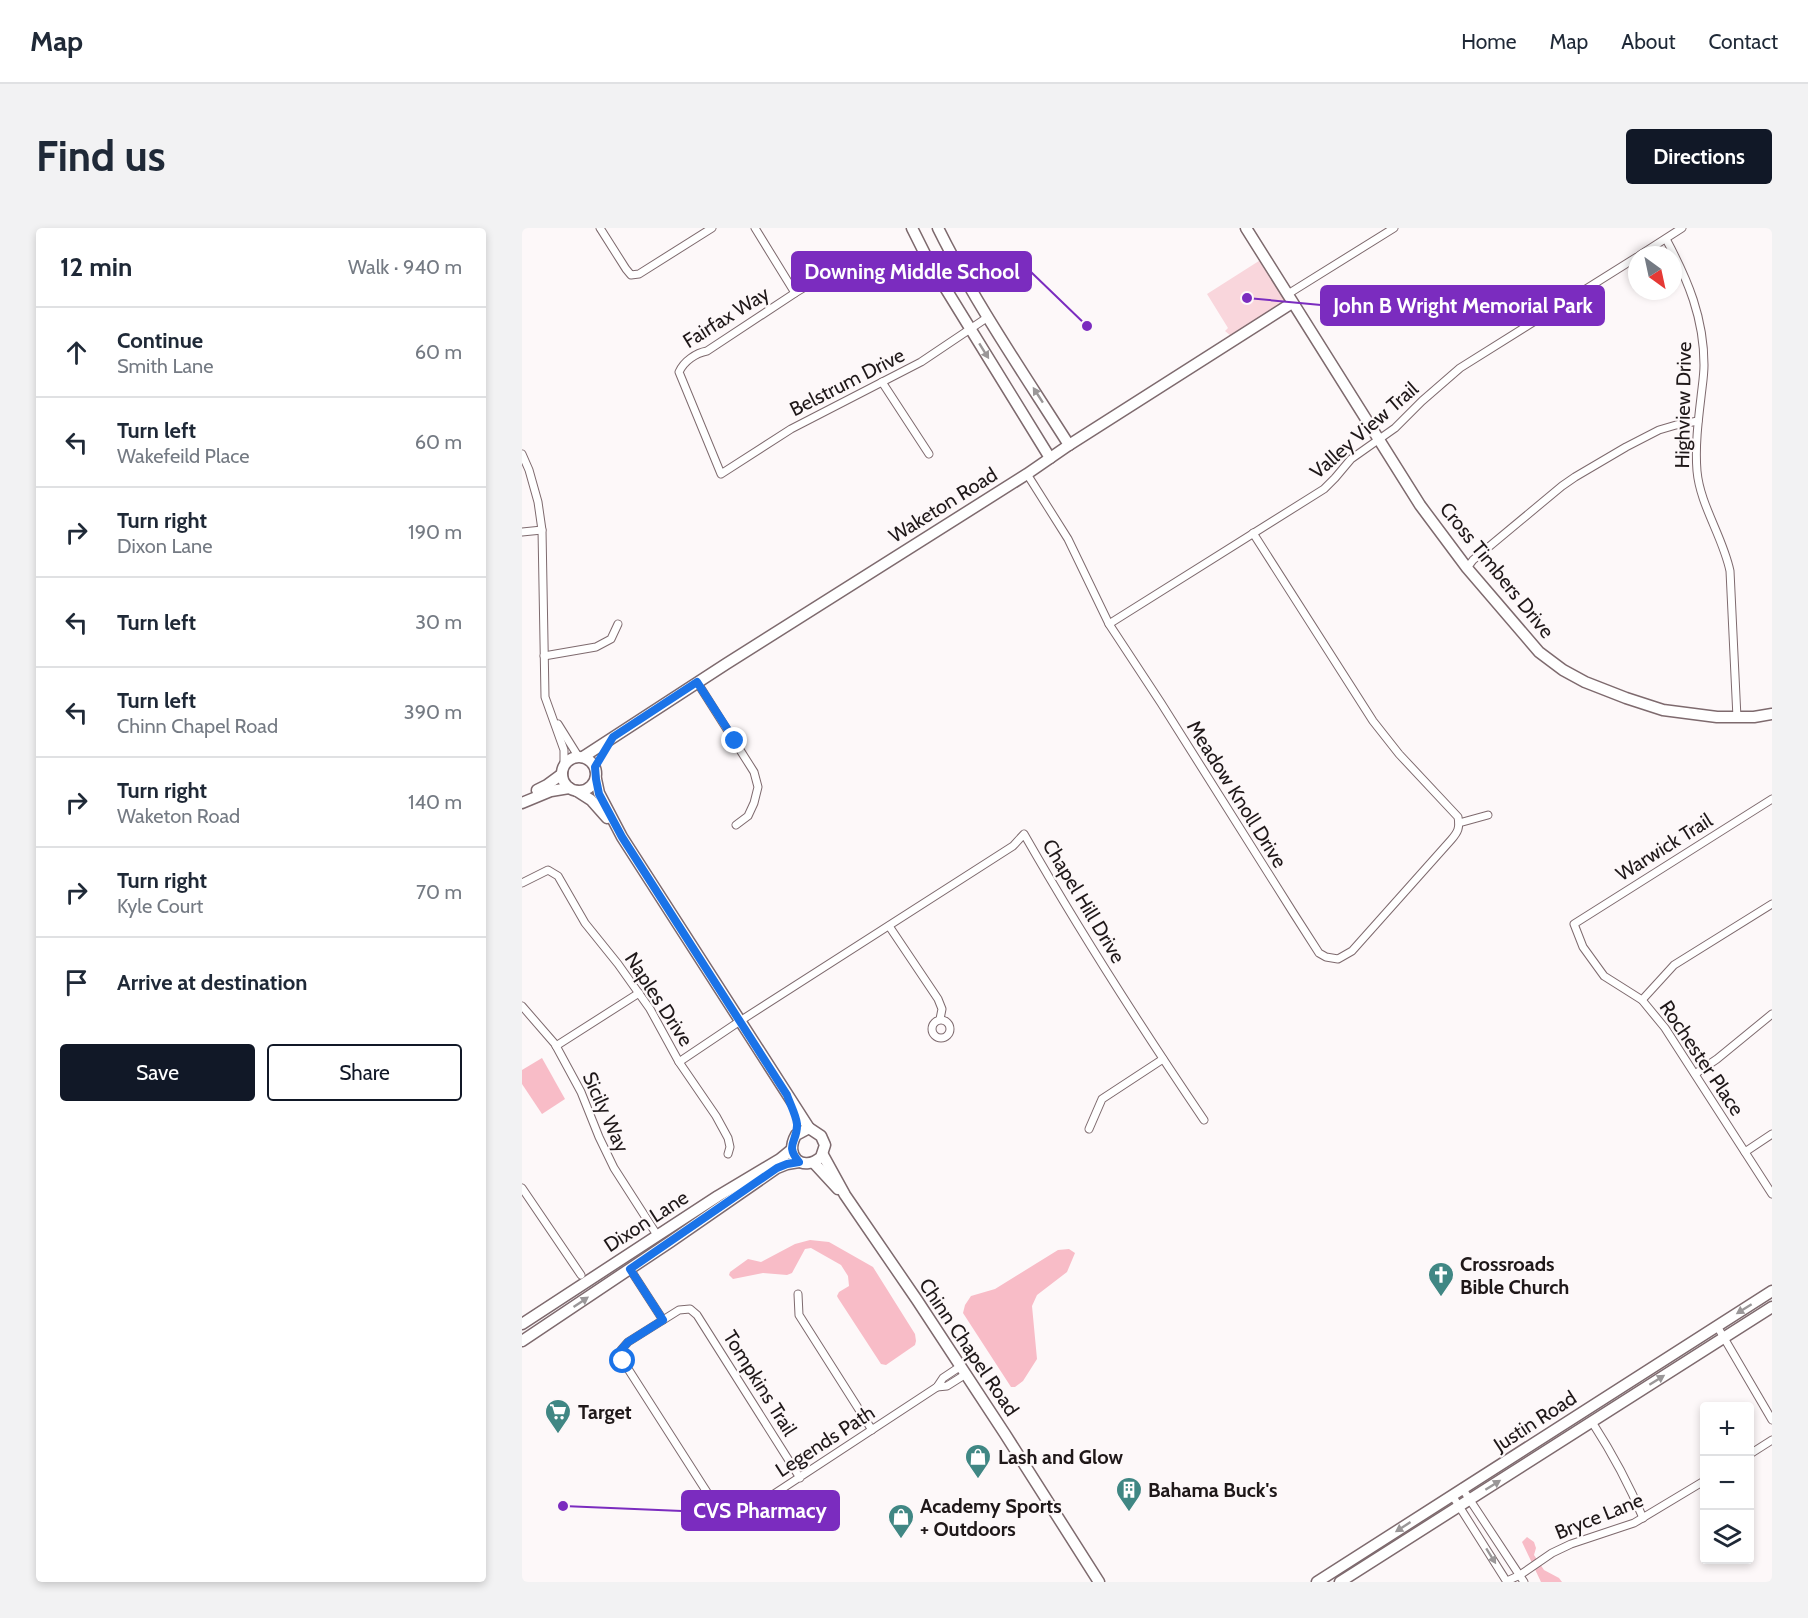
<!DOCTYPE html>
<html lang="en">
<head>
<meta charset="utf-8">
<style>
  body { margin:0; font-family:Cabin,sans-serif; background:#f2f2f3; color:#1f2937 }
  .controls { position:absolute; right:18px; bottom:18px; display:grid; overflow:hidden; border-radius:6px; box-shadow:0 3px 9px #0003 }
  .controls button { width:54px; height:54px; display:grid; place-items:center; padding:0; border:0; border-bottom:2px solid #e0e1e3; background:#fff; color:#1f2937; font:30px sans-serif }
  .compass { position:absolute; left:1106px; top:18px; width:54px; height:54px; border-radius:50%; background:#fff; box-shadow:0 3px 9px #0003; rotate:147deg }
  .stop { position:absolute; width:18px; height:18px; margin:-14px; border:4px solid #1a73e8; border-radius:50%; background:#fff }
  .stop.end { background:#1a73e8; border-color:#fff; box-shadow:0 2px 6px #0008 }
  .list { margin:0; padding:0; list-style:none }
  h2 { display:flex; justify-content:space-between; align-items:center; height:78px; margin:0; padding:0 24px; font-size:26px }
  h2 small { font-size:20px; font-weight:400; color:#747a83 }
  .list li { display:grid; grid-template-columns:39px 1fr auto; gap:18px; align-items:center; box-sizing:border-box; height:90px; padding:0 24px; border-top:2px solid #e0e1e3 }
  .list b { display:block; font-size:22px; white-space:nowrap }
  .list p { margin:0; font-size:20px; white-space:nowrap; color:#747a83 }
  .list em { font-size:20px; font-style:normal; color:#747a83 }
  .actions { display:flex; gap:12px; padding:18px 24px }
  .actions a { flex:1; padding:14px 0; border:2px solid #111827; border-radius:6px; text-align:center; font-size:21px; color:#111827 }
  .actions .main { background:#111827; color:#fff }
  .icon { flex:none; width:33px; height:33px; fill:none; stroke:currentColor; stroke-width:2; stroke-linecap:round; stroke-linejoin:round }
  .map { position:relative; flex:none; width:1250px; height:1354px; overflow:hidden; border-radius:6px }
  header { display:flex; align-items:center; gap:36px; box-sizing:border-box; height:84px; padding:0 30px; background:#fff; border-bottom:2px solid #e0e1e3 }
  header strong { font-size:28px }
  nav { display:flex; gap:33px; margin-inline-start:auto; font-size:21px }
  .intro { display:flex; align-items:center; justify-content:space-between; box-sizing:border-box; height:144px; padding:0 36px }
  h1 { margin:0; font-size:42px }
  .button { padding:15px 27px; border-radius:6px; background:#111827; color:#fff; font-size:21px; font-weight:700 }
  main { display:flex; gap:36px; padding:0 36px }
  aside { flex:1; background:#fff; border-radius:6px; box-shadow:0 3px 9px #0003 }
  .map>svg:first-child { display:block }
  .green { fill:#f9d6dc }
  .water { fill:#f8bcc7 }
  .lines { fill:none; stroke-linecap:round; stroke-linejoin:round }
  .street-casing { stroke:#7e6a6e; stroke-width:9 }
  .secondary-casing { stroke:#7e6a6e; stroke-width:13 }
  .street { stroke:#fff; stroke-width:7 }
  .secondary { stroke:#fff; stroke-width:10 }
  .oneway { fill:#9a9798 }
  .route { stroke:#1a73e8; stroke-width:8 }
  .labels { text-anchor:middle; stroke-width:4.5; stroke-linejoin:round; paint-order:stroke }
  .street-label { font-size:20px; fill:#1f1819; stroke:#fdf8f9 }
  .poi-label { font-size:20px; font-weight:bold; fill:#1f1819; stroke:#fdf8f9; text-anchor:start }
  .leader { fill:none; stroke:#7b2cbf; stroke-width:2 }
  .callout-dot { fill:#7b2cbf; stroke:#fdf8f9; stroke-width:2 }
  .callout { fill:#7b2cbf; stroke:#7b2cbf; stroke-width:2 }
  .callout-label { font-size:21px; text-anchor:middle; font-weight:bold; fill:#fff }
</style>
</head>
<body>
<header>
<strong>Map</strong>
<nav><a>Home</a><a>Map</a><a>About</a><a>Contact</a></nav>
</header>
<div class="intro"><h1>Find us</h1><a class="button">Directions</a></div>
<main>
<aside>
<h2>12 min<small>Walk · 940 m</small></h2>
<ul class="list">
<li><svg class="icon" aria-label="ahead" viewBox="0 0 24 24"><path d="M12 20V5M6 11l6-6 6 6"/></svg><div><b>Continue</b><p>Smith Lane</p></div><em>60 m</em></li>
<li><svg class="icon" aria-label="left" viewBox="0 0 24 24"><path d="M17 20v-9H6M10 6l-5 5 5 5"/></svg><div><b>Turn left</b><p>Wakefeild Place</p></div><em>60 m</em></li>
<li><svg class="icon" aria-label="right" viewBox="0 0 24 24"><path d="M7 20v-9h11M14 6l5 5-5 5"/></svg><div><b>Turn right</b><p>Dixon Lane</p></div><em>190 m</em></li>
<li><svg class="icon" aria-label="left" viewBox="0 0 24 24"><path d="M17 20v-9H6M10 6l-5 5 5 5"/></svg><div><b>Turn left</b></div><em>30 m</em></li>
<li><svg class="icon" aria-label="left" viewBox="0 0 24 24"><path d="M17 20v-9H6M10 6l-5 5 5 5"/></svg><div><b>Turn left</b><p>Chinn Chapel Road</p></div><em>390 m</em></li>
<li><svg class="icon" aria-label="right" viewBox="0 0 24 24"><path d="M7 20v-9h11M14 6l5 5-5 5"/></svg><div><b>Turn right</b><p>Waketon Road</p></div><em>140 m</em></li>
<li><svg class="icon" aria-label="right" viewBox="0 0 24 24"><path d="M7 20v-9h11M14 6l5 5-5 5"/></svg><div><b>Turn right</b><p>Kyle Court</p></div><em>70 m</em></li>
<li><svg class="icon" aria-label="arrive" viewBox="0 0 24 24"><path d="M6 21V4h12l-3 4 3 4H6"/></svg><div><b>Arrive at destination</b></div></li>
</ul>
<div class="actions"><a class="main">Save</a><a>Share</a></div>
</aside>
<div class="map">
<svg width="1250" height="1354" viewBox="0 0 1250 1354">
  <rect width="100%" height="100%" fill="#fdf8f9"/>
  <path class="green" d="M740,31L763,69L762,74L709,108L703,103L706,100L685,66Z"/>
  <g class="water">
    <path d="M20,830L43,871L20,886L0,856V842Z"/>
    <path d="M288,1012L307,1014L351,1039L393,1106L394,1113L393,1117L364,1137L359,1136L316,1070L315,1068L317,1064L327,1058L326,1048L319,1037L289,1020L283,1021L270,1045L265,1047L241,1045L211,1051L207,1047L208,1044L226,1031L239,1034L273,1016Z"/>
    <path d="M547,1021L553,1025L545,1044L515,1067L510,1078L515,1131L501,1153L493,1159H489L441,1085L443,1077L449,1068L473,1061L536,1022Z"/>
    <path d="M1005,1309L1012,1314L1014,1320L1012,1327L1022,1342L1037,1350L1040,1354H1019L1000,1314Z"/>
  </g>
  <g class="lines">
    <defs>
      <g id="street">
        <path d="M78,0L104,41L109,47L117,46L190,0"/>
        <path d="M233,0L273,65"/>
        <path d="M1144,11C1166,52 1182,90 1182,137C1182,148 1180,159 1179,169C1176,194 1173,219 1175,243C1178,277 1201,309 1208,343L1215,490"/>
        <path d="M1118,27L1160,0"/>
        <path d="M356,29L335,28L273,65L185,123C174,125 162,133 157,144L199,246L269,201L399,134L466,89"/>
        <path d="M766,66L872,0"/>
        <path d="M360,154L407,226"/>
        <path d="M0,226L7,242L16,274L20,302L23,469L42,522V537"/>
        <path d="M505,246L546,311L587,396L639,475L772,686L797,725L804,729L816,731L830,723L929,612C936,604 938,600 936,589L877,526L851,493L731,305"/>
        <path d="M0,304L20,302"/>
        <path d="M945,340L951,332L1040,258L1053,249L1104,219L1137,202L1154,197L1176,193"/>
        <path d="M587,396L802,261L813,250L829,231L873,200L900,173L938,140L1115,29"/>
        <path d="M22,428L74,419L89,411L96,396"/>
        <path d="M175,454L232,544L236,559L232,575L226,588L214,597"/>
        <path d="M36,496L56,528"/>
        <path d="M1250,571L1052,696L1061,719L1082,748L1120,772L1143,800L1250,966"/>
        <path d="M937,595L966,587"/>
        <path d="M0,655L26,642L36,648L63,695L96,736L128,781L157,834L194,888L206,910L208,919L206,926"/>
        <path d="M367,698L416,771L420,781L418,791"/>
        <path d="M1120,772L1152,737L1250,676"/>
        <path d="M0,778L33,816L59,864L77,909L92,940L135,1007"/>
        <circle cx="419" cy="801" r="9"/>
        <path d="M34,818L117,765"/>
        <path d="M157,834L218,793L491,618L502,606C558,704 619,799 682,892"/>
        <path d="M1173,846L1195,831L1250,786"/>
        <path d="M567,901L580,871L641,831"/>
        <path d="M1223,924L1250,906"/>
        <path d="M0,960L59,1047"/>
        <path d="M108,1041L141,1092"/>
        <path d="M276,1066L277,1087L350,1202"/>
        <path d="M1195,1098L1250,1192"/>
        <path d="M415,1159L425,1158L444,1146"/>
        <path d="M1070,1194C1090,1225 1107,1256 1121,1290"/>
        <path d="M1228,1226L1250,1212"/>
        <path d="M278,1250L175,1087L168,1081L157,1082L106,1114L99,1122L101,1133L197,1283L207,1291L220,1287L415,1159L421,1150L439,1138"/>
        <path d="M940,1260L1002,1354"/>
        <path d="M930,1267L985,1354"/>
        <path d="M985,1353L998,1347L1030,1325L1049,1316L1112,1295L1182,1253"/>
      </g>
      <g id="secondary">
        <path d="M390,0L406,32L528,230"/>
        <path d="M416,0C453,75 502,146 547,217"/>
        <path d="M724,0L898,277L945,340L1017,424L1041,442L1063,454L1104,470L1141,482L1195,489H1232L1250,486"/>
        <circle cx="57" cy="546" r="17"/>
        <path d="M61,529L204,436L505,246L547,217L770,75"/>
        <path d="M74,551L77,565L100,609L287,900"/>
        <path d="M15,562L25,557L40,546"/>
        <path d="M55,563L69,572L85,590"/>
        <path d="M0,575L29,563L47,560"/>
        <path d="M287,900L299,908L303,917L299,929C280,945 262,928 274,907Z"/>
        <path d="M301,927L323,967L395,1072L483,1206L577,1354"/>
        <path d="M292,935L316,961"/>
        <path d="M0,1096L196,968L258,931L269,922"/>
        <path d="M0,1113L148,1014L255,940L265,936L277,934"/>
        <path d="M795,1354L1250,1063"/>
        <path d="M818,1354L1250,1079"/>
      </g>
    </defs>
    <use href="#street" class="street-casing"/>
    <use href="#secondary" class="secondary-casing"/>
    <use href="#street" class="street"/>
    <use href="#secondary" class="secondary"/>
  </g>
  <defs><path id="oneway-solid" d="M-6-.8H1V-3.2L6.5 0L1 3.2V.8H-6Z" transform="scale(1.5)"/></defs>
  <g class="oneway">
    <use href="#oneway-solid" transform="translate(462 123) rotate(58)"/>
    <use href="#oneway-solid" transform="translate(516 167) rotate(-123)"/>
    <use href="#oneway-solid" transform="translate(59 1074) rotate(-34)"/>
    <use href="#oneway-solid" transform="translate(1222 1081) rotate(148)"/>
    <use href="#oneway-solid" transform="translate(1135 1152) rotate(-32)"/>
    <use href="#oneway-solid" transform="translate(971 1257) rotate(-32)"/>
    <use href="#oneway-solid" transform="translate(881 1299) rotate(147)"/>
    <use href="#oneway-solid" transform="translate(969 1328) rotate(58)"/>
  </g>
  <g class="lines">
    <path class="route" d="M101,1133L99,1122L106,1114L141,1092L108,1041L255,940L265,936L277,934C262,916 276,914 275,896C274,887 268,876 265,867L100,609L77,566L74,551L73,539L91,509L175,454L213,513"/>
  </g>
  <defs>
    <symbol id="church-pin" viewBox="-11 -11 22 30"><path d="M0 17L-7.5 6A9.5 9.5 0 1 1 7.5 6Z" fill="#408784" stroke="#fdf8f9"/><path d="M-1.2-6h2.4v3.5h3.3v2.4h-3.3V6h-2.4V-.1h-3.3v-2.4h3.3Z" fill="#fff"/></symbol>
    <symbol id="supermarket-pin" viewBox="-11 -11 22 30"><path d="M0 17L-7.5 6A9.5 9.5 0 1 1 7.5 6Z" fill="#408784" stroke="#fdf8f9"/><path d="M-6-5.5h2.5l.6 2H6L4.5 2H-2.5L-4.4-4H-6ZM-1.5 3.2a1.3 1.3 0 1 0 .1 0ZM3 3.2a1.3 1.3 0 1 0 .1 0Z" fill="#fff"/></symbol>
    <symbol id="shop-pin" viewBox="-11 -11 22 30"><path d="M0 17L-7.5 6A9.5 9.5 0 1 1 7.5 6Z" fill="#408784" stroke="#fdf8f9"/><path d="M-5-2.5h2.3a2.7 3.5 0 0 1 5.4 0H5L5.5 6h-11ZM-1.5-2.5h3a1.5 2.3 0 0 0-3 0Z" fill="#fff"/></symbol>
    <symbol id="building-pin" viewBox="-11 -11 22 30"><path d="M0 17L-7.5 6A9.5 9.5 0 1 1 7.5 6Z" fill="#408784" stroke="#fdf8f9"/><path d="M-4-6H4V6H1V3H-1V6H-4ZM-2.5-4.3h1.7v1.8h-1.7ZM.8-4.3h1.7v1.8H.8ZM-2.5-1h1.7V.8h-1.7ZM.8-1h1.7V.8H.8Z" fill="#fff"/></symbol>
  </defs>
  <g fill-rule="evenodd">
    <use href="#church-pin" x="904" y="1032" width="30" height="40"/>
    <use href="#supermarket-pin" x="21" y="1169" width="30" height="40"/>
    <use href="#shop-pin" x="441" y="1214" width="30" height="40"/>
    <use href="#building-pin" x="592" y="1247" width="30" height="40"/>
    <use href="#shop-pin" x="364" y="1274" width="30" height="40"/>
  </g>
  <g class="labels">
    <g class="street-label">
      <text transform="translate(204 89) rotate(-32)" y="7">Fairfax Way</text>
      <text transform="translate(325 154) rotate(-27)" y="7">Belstrum Drive</text>
      <text transform="translate(1161 177) rotate(-89)" y="7">Highview Drive</text>
      <text transform="translate(842 202) rotate(-41)" y="7">Valley View Trail</text>
      <text transform="translate(421 277) rotate(-32)" y="7">Waketon Road</text>
      <text transform="translate(975 342) rotate(51)" y="7">Cross Timbers Drive</text>
      <text transform="translate(715 566) rotate(58)" y="7">Meadow Knoll Drive</text>
      <text transform="translate(1142 619) rotate(-32)" y="7">Warwick Trail</text>
      <text transform="translate(562 673) rotate(59)" y="7">Chapel Hill Drive</text>
      <text transform="translate(137 771) rotate(57)" y="7">Naples Drive</text>
      <text transform="translate(1180 830) rotate(56)" y="7">Rochester Place</text>
      <text transform="translate(84 884) rotate(66)" y="7">Sicily Way</text>
      <text transform="translate(124 993) rotate(-33)" y="7">Dixon Lane</text>
      <text transform="translate(447 1119) rotate(56)" y="7">Chinn Chapel Road</text>
      <text transform="translate(238 1155) rotate(58)" y="7">Tompkins Trail</text>
      <text transform="translate(1013 1193) rotate(-33)" y="7">Justin Road</text>
      <text transform="translate(303 1213) rotate(-33)" y="7">Legends Path</text>
      <text transform="translate(1077 1288) rotate(-22)" y="7">Bryce Lane</text>
    </g>
    <g class="poi-label">
      <text x="938" y="1043">Crossroads<tspan x="938" dy="23">Bible Church</tspan></text>
      <text x="56" y="1191">Target</text>
      <text x="476" y="1236">Lash and Glow</text>
      <text x="626" y="1269">Bahama Buck's</text>
      <text x="398" y="1285">Academy Sports<tspan x="398" dy="23">+ Outdoors</tspan></text>
    </g>
  </g>
  <path class="leader" d="M565 98L509 44M725 70L799 77M41 1278L160 1283"/>
  <g class="callout-dot">
    <circle cx="565" cy="98" r="6"/>
    <circle cx="725" cy="70" r="6"/>
    <circle cx="41" cy="1278" r="6"/>
  </g>
  <g class="callout">
    <rect x="270" y="24" width="239" height="39" rx="6"/>
    <rect x="799" y="58" width="283" height="39" rx="6"/>
    <rect x="160" y="1263" width="157" height="39" rx="6"/>
  </g>
  <g class="callout-label">
    <text x="390" y="51">Downing Middle School</text>
    <text x="941" y="85">John B Wright Memorial Park</text>
    <text x="238" y="1290">CVS Pharmacy</text>
  </g>
</svg>
<div class="controls">
<button>+</button>
<button>−</button>
<button><svg class="icon" aria-label="layers" viewBox="0 0 24 24"><path d="M12 4l9 5-9 5-9-5zM3 14l9 5 9-5"/></svg></button>
</div>
<svg class="compass" viewBox="-18 -18 36 36"><path d="M0-13l5 13h-10z" fill="#e53935"/><path d="M0 13l5-13h-10z" fill="#747a83"/></svg>
<div class="stop" style="left:101px;top:1133px"></div>
<div class="stop end" style="left:213px;top:513px"></div>
</div>
</main>
</body>
</html>
